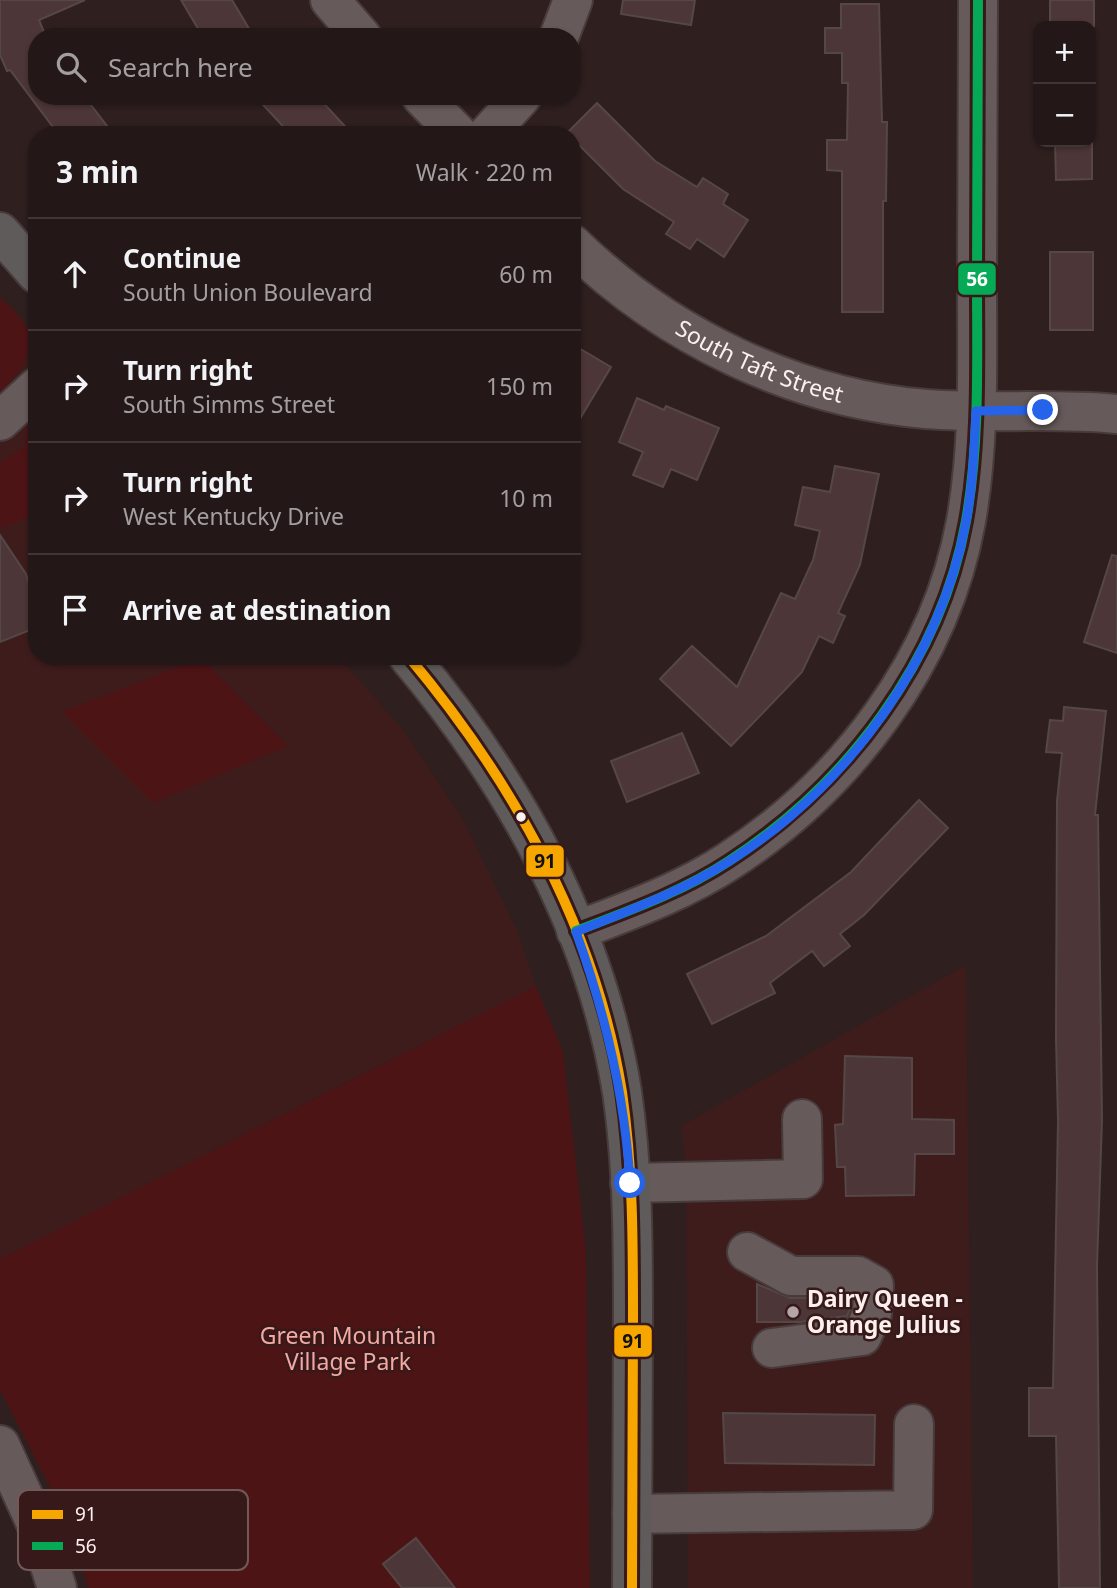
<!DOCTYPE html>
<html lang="en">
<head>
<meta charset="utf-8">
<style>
  body { margin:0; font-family:"Noto Sans",sans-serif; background:#2b2020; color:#f1f3f6 }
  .controls { position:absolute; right:21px; top:21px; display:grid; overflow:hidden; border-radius:14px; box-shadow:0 2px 5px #0004 }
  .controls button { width:63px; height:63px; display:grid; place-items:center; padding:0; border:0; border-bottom:2px solid #403636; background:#231717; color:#f1f3f6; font:35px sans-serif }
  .stop { position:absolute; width:21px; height:21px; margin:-16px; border:5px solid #2563eb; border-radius:50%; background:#fff }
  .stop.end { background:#2563eb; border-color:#fff; box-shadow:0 2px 7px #0008 }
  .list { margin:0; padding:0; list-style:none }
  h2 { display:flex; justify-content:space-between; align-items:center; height:91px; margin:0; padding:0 28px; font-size:30px }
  h2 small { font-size:23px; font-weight:400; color:#a39fa1 }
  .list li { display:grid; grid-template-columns:46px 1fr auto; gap:21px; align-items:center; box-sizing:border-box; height:112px; padding:0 28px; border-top:2px solid #403636 }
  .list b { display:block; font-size:26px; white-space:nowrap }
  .list p { margin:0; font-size:23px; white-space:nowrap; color:#a39fa1 }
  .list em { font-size:23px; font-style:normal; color:#a39fa1 }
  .icon { flex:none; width:38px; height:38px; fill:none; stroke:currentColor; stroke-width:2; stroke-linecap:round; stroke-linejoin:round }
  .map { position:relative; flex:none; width:1117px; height:1588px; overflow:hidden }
  .search { position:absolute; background:#231717; box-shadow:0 2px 5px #0004; left:28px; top:28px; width:553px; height:77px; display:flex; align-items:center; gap:18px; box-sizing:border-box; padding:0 24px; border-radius:28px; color:#a39fa1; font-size:26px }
  .panel { position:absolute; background:#231717; box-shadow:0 2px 5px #0004; left:28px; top:126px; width:553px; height:539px; border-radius:28px }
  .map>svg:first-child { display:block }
  .built { fill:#3e1c1c }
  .green { fill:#4d1416 }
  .building { fill:#4d3637; stroke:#564747; stroke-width:2 }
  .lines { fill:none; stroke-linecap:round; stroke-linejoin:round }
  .minor-casing { stroke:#483b3b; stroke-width:42 }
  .major-casing { stroke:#483b3b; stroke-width:42 }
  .minor { stroke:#675a5a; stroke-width:38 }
  .major { stroke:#605b5b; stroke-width:38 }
  .bus-1-casing { stroke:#361918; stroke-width:16 }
  .bus-2-casing { stroke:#361918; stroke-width:16 }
  .bus-1 { stroke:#f7a600; stroke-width:10 }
  .bus-2 { stroke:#06aa56; stroke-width:10 }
  .route { stroke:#2563eb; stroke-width:9 }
  .bus-dot { fill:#fcefee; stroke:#361918; stroke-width:2.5 }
  .poi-dot { fill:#b4a6a6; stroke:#361918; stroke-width:2.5 }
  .labels { text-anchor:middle; stroke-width:5; stroke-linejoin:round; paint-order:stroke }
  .street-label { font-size:23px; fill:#fcefee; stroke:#361918 }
  .poi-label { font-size:23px; font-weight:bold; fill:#fcefee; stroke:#361918; text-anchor:start }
  .park-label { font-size:23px; fill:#f4a8a4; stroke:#361918 }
  .key { fill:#361918; stroke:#715958; stroke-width:2 }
  .key-label { font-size:19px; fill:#fcefee }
  .line-badge { stroke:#361918; stroke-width:2.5 }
  .badge-label { font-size:19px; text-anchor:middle; font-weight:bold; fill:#fff }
  .pale-badge-label { font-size:19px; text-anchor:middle; font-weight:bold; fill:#111 }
</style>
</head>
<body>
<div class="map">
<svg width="1117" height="1588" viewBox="0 0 1117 1588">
  <rect width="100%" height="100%" fill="#2f1f1f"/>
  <g class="built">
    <path d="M0,305L37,343V656H338L404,731L464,821L517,931L536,986L0,1259Z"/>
    <path d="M966,965L973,1588H688L686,1166L681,1126Z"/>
  </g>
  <g class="green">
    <path d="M0,297C8,305 21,315 26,326C40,352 16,376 0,393Z"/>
    <path d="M37,413V515L0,528V463L25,446L27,425Z"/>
    <path d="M201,658L288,746L153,803L62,712Z"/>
    <path d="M536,986L563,1052L586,1251L590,1588H88L76,1537L0,1390V1259Z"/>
  </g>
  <g class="building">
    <path d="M0,0H85L39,20L46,37H37V96H84L114,135H59L10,70L7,71L0,55Z"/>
    <path d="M181,0H232L254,37H203Z"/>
    <path d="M623,0H695L691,25L621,14Z"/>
    <rect x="1050" y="0" width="44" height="26"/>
    <path d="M841,4H879L882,122H887L886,201H883V312H842V171L827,170V140H847L848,83H842V53H825V28H841Z"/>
    <path d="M255,96H317L353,135H291Z"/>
    <path d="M597,103L655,161L697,187L703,178L728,194L723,204L748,220L724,257L697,239L690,249L666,234L674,222L623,189L567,133Z"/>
    <path d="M1055,142H1092V179L1056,180Z"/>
    <rect x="1050" y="252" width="43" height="78"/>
    <path d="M572,344L611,367L572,432Z"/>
    <path d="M637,398L664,410L666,406L719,428L697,480L671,469L663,487L633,475L643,452L619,442Z"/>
    <path d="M835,466L879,474L860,565L838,613L845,616L833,643L819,636L802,672L731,746L660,679L692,646L737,687L781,593L795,599L813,560L820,531L795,525L803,487L830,492Z"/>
    <path d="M0,535L26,574L37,612L35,628L0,642Z"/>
    <path d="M1112,555L1117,556V653L1084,642Z"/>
    <path d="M1064,707L1106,711L1095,815H1098L1102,1120L1097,1266L1100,1588H1059L1056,1436H1029V1388H1053L1058,1121L1056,1039L1057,801L1062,753L1046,752L1050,720L1063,721Z"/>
    <path d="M682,733L699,773L627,802L611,761Z"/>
    <path d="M919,800L948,828L864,915L840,934L850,946L824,966L812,951L770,983L775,993L712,1024L687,974L766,936L851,872Z"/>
    <path d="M845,1056L912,1058V1119L954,1120V1154H915L914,1195L846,1196L845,1167H837L835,1125L843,1124Z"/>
    <path d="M757,1284L790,1298H851L850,1309L847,1316L800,1322H757Z"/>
    <path d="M723,1413L875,1415L874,1465L725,1463Z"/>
    <path d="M416,1538L455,1588H402L383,1564Z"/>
  </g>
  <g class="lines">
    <defs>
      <g id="minor">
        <path d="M330,0L362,37"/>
        <path d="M559,37L573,0"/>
        <path d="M421,96L459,135"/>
        <path d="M487,135L522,96"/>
        <path id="s1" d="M572,244C667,336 794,398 926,409C990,414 1053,408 1117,414"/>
        <path d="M0,421L37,387"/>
        <path d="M576,931C628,911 682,892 729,861C846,785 941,661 966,521C980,442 977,360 977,280C977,187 978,93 978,0"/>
        <path d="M630,1183L803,1179L802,1119"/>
        <path d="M747,1252L791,1276H858L874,1285L872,1314L862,1336L772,1348"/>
        <path d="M0,1445L38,1528L57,1588"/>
        <path d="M632,1514L913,1510L914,1424"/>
      </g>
      <g id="major">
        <path d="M0,232L37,274"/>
        <path d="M408,656C513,781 596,929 622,1092C633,1167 633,1243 633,1319C633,1408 632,1498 632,1588"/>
      </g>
    </defs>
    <use href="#minor" class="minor-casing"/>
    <use href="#major" class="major-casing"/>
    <use href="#minor" class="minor"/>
    <use href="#major" class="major"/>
    <defs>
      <path id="bus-1" d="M408,656C513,781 596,929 622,1092C633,1167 633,1243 633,1319C633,1408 632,1498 632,1588"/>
      <path id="bus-2" d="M576,931C628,911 682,892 729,861C846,785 941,661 966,521C980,442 977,360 977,280C977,187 978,93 978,0"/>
    </defs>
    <use href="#bus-1" class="bus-1-casing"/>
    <use href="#bus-2" class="bus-2-casing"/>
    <use href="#bus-1" class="bus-1"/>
    <use href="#bus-2" class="bus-2"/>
  </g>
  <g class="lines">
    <path class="route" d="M630,1183C625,1095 606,1015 576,932C615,916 656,901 693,882C829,812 938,673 966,522C973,486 974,448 976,411L1043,410"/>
  </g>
  <circle class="bus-dot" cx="521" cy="817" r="6"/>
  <circle class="poi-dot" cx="793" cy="1312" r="7"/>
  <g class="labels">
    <g class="street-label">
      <text dy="8" stroke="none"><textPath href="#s1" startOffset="224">South Taft Street</textPath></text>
    </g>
    <g class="poi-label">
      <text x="807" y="1307">Dairy Queen -<tspan x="807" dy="26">Orange Julius</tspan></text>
    </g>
    <g class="park-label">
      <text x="348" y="1344">Green Mountain<tspan x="348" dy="26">Village Park</tspan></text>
    </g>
  </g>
  <rect x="18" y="1490" width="230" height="80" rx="10" class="key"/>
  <rect x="32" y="1510" width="31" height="9" fill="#f7a600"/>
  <rect x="32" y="1542" width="31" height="8" fill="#06aa56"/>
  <g class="key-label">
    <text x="75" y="1521">91</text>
    <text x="75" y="1553">56</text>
  </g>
  <g class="line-badge">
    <rect x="957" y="262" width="40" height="34" rx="7" fill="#06aa56"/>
    <rect x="525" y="844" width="40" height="34" rx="7" fill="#f7a600"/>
    <rect x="613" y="1324" width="40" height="34" rx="7" fill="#f7a600"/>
  </g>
  <g class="badge-label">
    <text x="977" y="286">56</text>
  </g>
  <g class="pale-badge-label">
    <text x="545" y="868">91</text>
    <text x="633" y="1348">91</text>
  </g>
</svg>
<div class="controls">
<button>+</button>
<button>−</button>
</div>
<div class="stop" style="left:630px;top:1183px"></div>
<div class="stop end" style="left:1043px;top:410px"></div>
<div class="search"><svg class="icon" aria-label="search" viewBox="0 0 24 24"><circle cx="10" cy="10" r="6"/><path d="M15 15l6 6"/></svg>Search here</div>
<section class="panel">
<h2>3 min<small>Walk · 220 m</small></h2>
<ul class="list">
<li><svg class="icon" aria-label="ahead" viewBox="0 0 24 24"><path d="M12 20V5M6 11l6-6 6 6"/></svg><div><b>Continue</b><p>South Union Boulevard</p></div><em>60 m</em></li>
<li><svg class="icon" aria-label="right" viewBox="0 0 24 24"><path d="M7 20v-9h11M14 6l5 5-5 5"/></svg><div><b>Turn right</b><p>South Simms Street</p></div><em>150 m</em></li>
<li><svg class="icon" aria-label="right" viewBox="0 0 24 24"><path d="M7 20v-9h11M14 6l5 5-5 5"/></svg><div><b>Turn right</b><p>West Kentucky Drive</p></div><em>10 m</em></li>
<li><svg class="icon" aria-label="arrive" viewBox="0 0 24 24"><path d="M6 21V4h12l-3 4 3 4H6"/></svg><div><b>Arrive at destination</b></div></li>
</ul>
</section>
</div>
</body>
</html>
